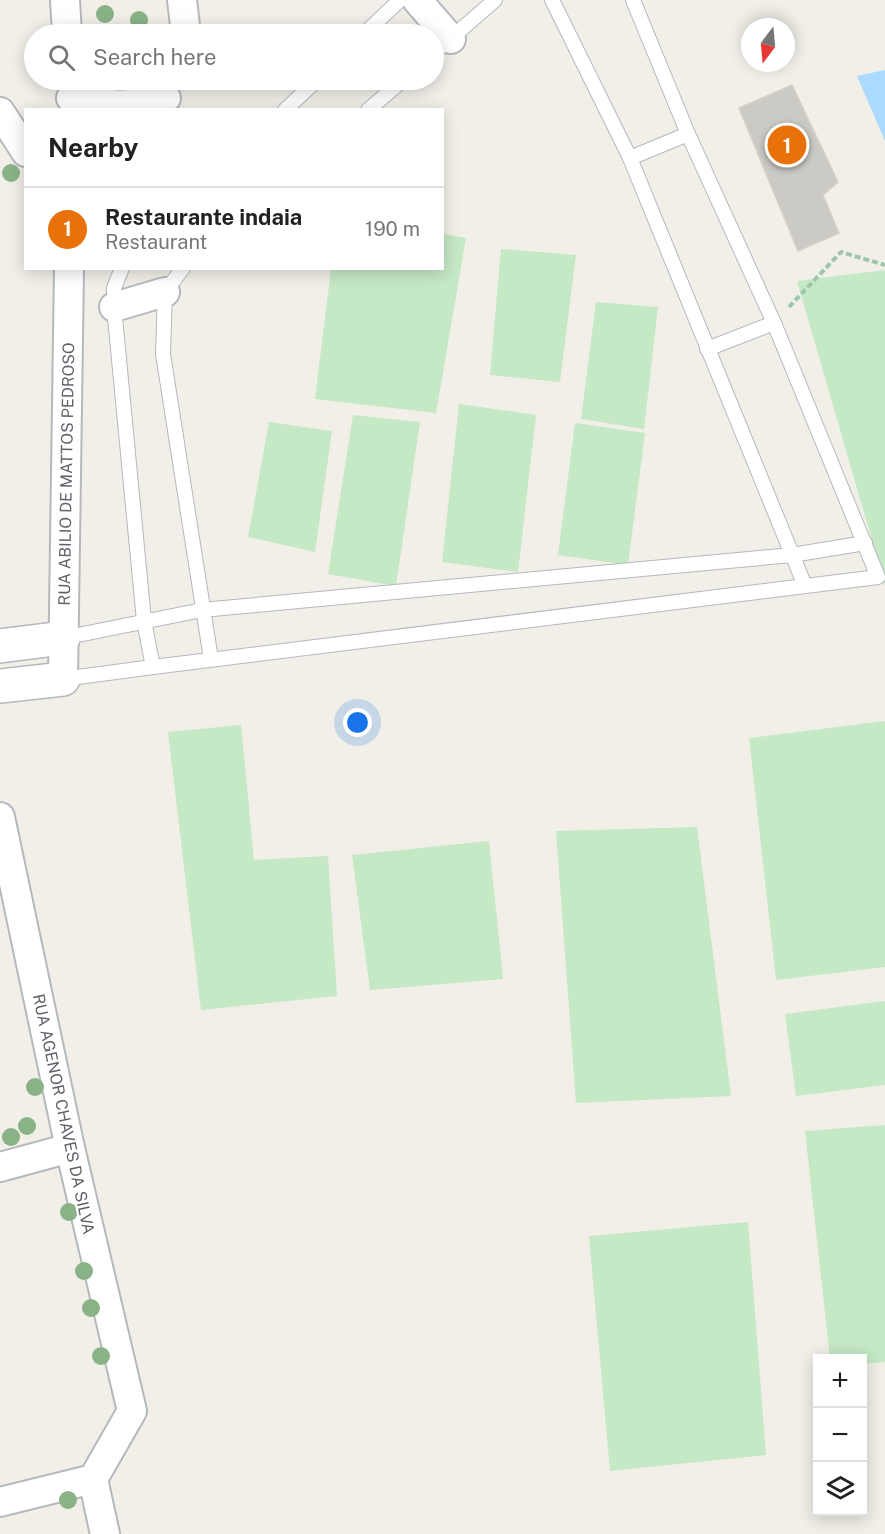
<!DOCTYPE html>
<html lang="en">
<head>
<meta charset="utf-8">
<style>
  body { margin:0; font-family:"Public Sans",sans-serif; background:#f2f2f2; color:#222 }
  .controls { position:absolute; right:18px; bottom:18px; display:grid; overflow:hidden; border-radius:0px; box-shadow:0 3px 15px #0003 }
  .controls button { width:54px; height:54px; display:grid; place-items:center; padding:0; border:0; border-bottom:2px solid #e0e0e0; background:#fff; color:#222; font:30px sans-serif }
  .compass { position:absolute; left:741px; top:18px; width:54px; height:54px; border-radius:50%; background:#fff; box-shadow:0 3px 15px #0003; rotate:196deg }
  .you { position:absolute; left:358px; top:723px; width:21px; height:21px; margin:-15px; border:4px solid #fff; border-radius:50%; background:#1a73e8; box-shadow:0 0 0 9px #1a73e833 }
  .badge { display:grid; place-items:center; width:39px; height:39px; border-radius:50%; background:#d93025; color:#fff; font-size:20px; font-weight:700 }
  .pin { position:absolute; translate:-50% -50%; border:3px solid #fff; box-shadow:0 2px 6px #0006 }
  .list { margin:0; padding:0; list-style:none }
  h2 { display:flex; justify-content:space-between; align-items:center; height:78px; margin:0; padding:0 24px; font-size:26px }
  h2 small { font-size:20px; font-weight:400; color:#767676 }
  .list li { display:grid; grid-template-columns:39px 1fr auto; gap:18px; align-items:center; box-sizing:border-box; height:84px; padding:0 24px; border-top:2px solid #e0e0e0 }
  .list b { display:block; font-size:22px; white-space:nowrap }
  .list p { margin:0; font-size:20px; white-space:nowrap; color:#767676 }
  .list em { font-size:20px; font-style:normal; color:#767676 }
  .icon { flex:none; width:33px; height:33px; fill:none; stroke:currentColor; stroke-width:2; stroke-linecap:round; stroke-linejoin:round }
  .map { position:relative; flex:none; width:885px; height:1534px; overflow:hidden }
  .search { position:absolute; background:#fff; box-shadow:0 3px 15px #0003; left:24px; top:24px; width:420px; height:66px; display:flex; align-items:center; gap:15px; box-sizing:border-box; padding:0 21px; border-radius:33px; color:#767676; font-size:22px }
  .panel { position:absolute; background:#fff; box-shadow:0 3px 15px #0003; left:24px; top:108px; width:420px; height:162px; border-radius:0px }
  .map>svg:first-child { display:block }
  .green { fill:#c5e8c5 }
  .water { fill:#aadaff }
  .building { fill:#cccac5; stroke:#d6d1c6; stroke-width:1.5 }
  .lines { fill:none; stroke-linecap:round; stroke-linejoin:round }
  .service-casing { stroke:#b5b8bc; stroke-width:16 }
  .minor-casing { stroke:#b5b8bc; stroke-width:32 }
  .tertiary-casing { stroke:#b5b8bc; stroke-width:36 }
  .path { stroke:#9cc7a9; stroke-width:4; stroke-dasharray:6 3; stroke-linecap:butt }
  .service { stroke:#fff; stroke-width:14 }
  .minor { stroke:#fff; stroke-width:28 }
  .tertiary { stroke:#fff; stroke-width:33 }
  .tree { fill:#89b387 }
  .labels { text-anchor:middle; stroke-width:4.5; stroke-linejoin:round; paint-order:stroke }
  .street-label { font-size:16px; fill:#5f6368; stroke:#fff }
</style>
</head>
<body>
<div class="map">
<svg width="885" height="1534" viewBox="0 0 885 1534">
  <rect width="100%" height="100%" fill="#f1efe8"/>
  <g class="green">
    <path d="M443,234L466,238L436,413L315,399L331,269L442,268Z"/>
    <path d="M501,249L576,255L560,382L490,375Z"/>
    <path d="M885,270V585L797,281Z"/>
    <path d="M596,302L658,307L644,429L581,419Z"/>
    <path d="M459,404L536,415L518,572L442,562Z"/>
    <path d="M353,415L420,422L396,586L328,574Z"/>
    <path d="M269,422L332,431L315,552L248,537Z"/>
    <path d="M575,423L645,433L628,565L558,555Z"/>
    <path d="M885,721V967L776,980L749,738Z"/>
    <path d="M241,725L254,860L328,856L337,996L201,1010L168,732Z"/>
    <path d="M697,827L731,1096L576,1103L556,831Z"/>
    <path d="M489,841L503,979L370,990L352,855Z"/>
    <path d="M885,1001V1085L796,1096L785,1014Z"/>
    <path d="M885,1125V1362L863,1364L862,1358H830L805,1131Z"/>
    <path d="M748,1222L766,1455L610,1471L589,1236Z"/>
  </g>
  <path class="water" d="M885,70V141L857,76Z"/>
  <path class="building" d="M792,85L838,182L823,195L839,233L798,251L739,108Z"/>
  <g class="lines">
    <defs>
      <g id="service">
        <path d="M552,0L630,158L805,586"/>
        <path d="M364,34L400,0"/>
        <path d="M434,53L495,0"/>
        <path d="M285,110L317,80"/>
        <path d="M368,110L403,80"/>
        <path d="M630,158L688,134"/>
        <path d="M122,268L114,288V307L144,621L153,667"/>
        <path d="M183,268L165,292L163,354L211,659"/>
        <path d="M707,349L774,323"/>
        <path d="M63,638L202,610L792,555L865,543"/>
        <path d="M63,679L153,667L878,577L774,323L688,134L633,0"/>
      </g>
      <g id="minor">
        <path d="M65,0L67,34"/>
        <path d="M182,0L186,34"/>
        <path d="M417,0L451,39"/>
        <path d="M71,98C106,106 131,107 166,98"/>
        <path d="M0,112L26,152"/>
        <path d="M114,307L165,292"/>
        <path d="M63,679L69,268"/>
        <path d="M0,817L70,1148L132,1411L93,1479L0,1502"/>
        <path d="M0,1167L70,1148"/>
        <path d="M93,1479L105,1534"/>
      </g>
      <g id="tertiary">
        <path d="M0,646L63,638"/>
        <path d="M0,686L63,679"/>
      </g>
    </defs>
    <use href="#service" class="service-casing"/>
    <use href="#minor" class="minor-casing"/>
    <use href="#tertiary" class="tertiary-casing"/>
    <path class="path" d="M789,307L841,252L885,265"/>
    <use href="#service" class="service"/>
    <use href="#minor" class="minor"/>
    <use href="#tertiary" class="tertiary"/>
  </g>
  <g class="tree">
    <circle cx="105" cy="14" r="9"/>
    <circle cx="139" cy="20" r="9"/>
    <circle cx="11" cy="173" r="9"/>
    <circle cx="35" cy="1087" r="9"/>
    <circle cx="27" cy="1126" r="9"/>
    <circle cx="11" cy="1137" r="9"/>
    <circle cx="69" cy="1212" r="9"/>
    <circle cx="84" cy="1271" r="9"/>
    <circle cx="91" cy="1308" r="9"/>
    <circle cx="101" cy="1356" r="9"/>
    <circle cx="68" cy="1500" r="9"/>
  </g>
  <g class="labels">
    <g class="street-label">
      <text transform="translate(66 474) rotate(-89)" y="6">RUA ABILIO DE MATTOS PEDROSO</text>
      <text transform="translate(64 1114) rotate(78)" y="6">RUA AGENOR CHAVES DA SILVA</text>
    </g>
  </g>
</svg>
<div class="controls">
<button>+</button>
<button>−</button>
<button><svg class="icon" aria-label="layers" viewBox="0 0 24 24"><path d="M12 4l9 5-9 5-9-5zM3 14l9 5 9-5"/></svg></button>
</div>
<svg class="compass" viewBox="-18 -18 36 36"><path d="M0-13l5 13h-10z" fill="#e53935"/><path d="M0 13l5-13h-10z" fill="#767676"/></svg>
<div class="you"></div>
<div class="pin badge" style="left:787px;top:145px;background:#e8710a">1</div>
<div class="search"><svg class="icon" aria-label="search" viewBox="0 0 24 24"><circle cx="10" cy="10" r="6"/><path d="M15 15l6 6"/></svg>Search here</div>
<section class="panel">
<h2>Nearby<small></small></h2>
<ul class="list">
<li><span class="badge" style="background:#e8710a">1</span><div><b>Restaurante indaia</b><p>Restaurant</p></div><em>190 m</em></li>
</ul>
</section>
</div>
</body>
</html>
